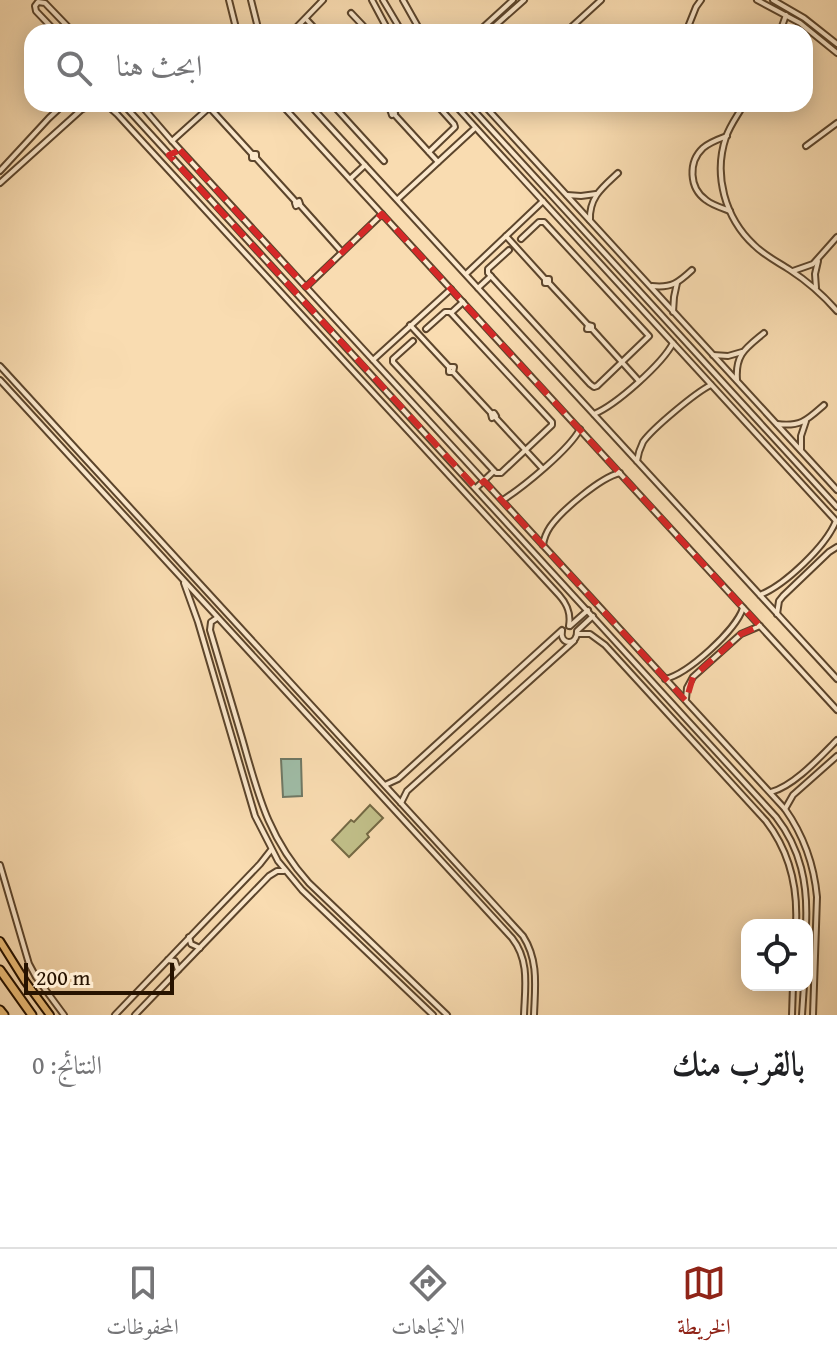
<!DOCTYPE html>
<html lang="ar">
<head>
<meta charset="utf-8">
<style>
  body { margin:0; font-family:"Gentium Book Plus",Amiri,serif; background:#f6f6f6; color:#202124; direction:rtl }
  .controls { position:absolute; right:24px; bottom:24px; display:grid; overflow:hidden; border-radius:16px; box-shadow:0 4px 20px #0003 }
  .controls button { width:72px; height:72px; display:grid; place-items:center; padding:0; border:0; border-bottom:2px solid #e0e0e0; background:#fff; color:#202124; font:40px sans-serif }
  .scale { position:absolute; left:24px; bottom:20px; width:150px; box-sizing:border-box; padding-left:8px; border:4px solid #271300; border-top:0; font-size:22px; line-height:28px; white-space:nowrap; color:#271300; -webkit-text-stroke:6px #fbe8cc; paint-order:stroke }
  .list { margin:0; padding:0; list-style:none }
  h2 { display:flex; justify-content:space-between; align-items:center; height:104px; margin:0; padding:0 32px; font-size:34px }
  h2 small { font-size:26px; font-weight:400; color:#757577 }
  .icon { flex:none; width:44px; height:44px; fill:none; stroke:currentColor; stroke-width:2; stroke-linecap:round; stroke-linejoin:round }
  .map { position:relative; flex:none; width:837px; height:1015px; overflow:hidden; direction:ltr }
  .search { position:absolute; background:#fff; box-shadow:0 4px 20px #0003; left:24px; right:24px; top:24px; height:88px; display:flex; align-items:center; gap:20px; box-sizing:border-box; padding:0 28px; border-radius:24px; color:#757577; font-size:30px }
  .sheet { height:232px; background:#fff }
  nav { display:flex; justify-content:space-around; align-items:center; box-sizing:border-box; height:112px; border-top:2px solid #e0e0e0; background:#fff; font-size:22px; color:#757577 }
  nav a { display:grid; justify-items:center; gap:4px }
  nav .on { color:#8f2418 }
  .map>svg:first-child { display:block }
  .green { fill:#c1bf89; stroke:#746944; stroke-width:2 }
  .water { fill:#9fbca6; stroke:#6f7864; stroke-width:2 }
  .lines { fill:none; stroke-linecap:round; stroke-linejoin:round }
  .minor-casing { stroke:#5c452c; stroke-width:8 }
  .trunk-casing { stroke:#271300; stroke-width:10 }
  .motorway-casing { stroke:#271300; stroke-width:11 }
  .minor { stroke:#fbe8cc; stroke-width:4 }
  .trunk { stroke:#ecbe78; stroke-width:6 }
  .motorway { stroke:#ecbe78; stroke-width:7 }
  .marked { fill:none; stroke:#d62828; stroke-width:6; stroke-dasharray:16 10; stroke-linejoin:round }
</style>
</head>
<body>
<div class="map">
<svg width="837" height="1015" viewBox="0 0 837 1015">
  <rect width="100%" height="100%" fill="#f9dcb1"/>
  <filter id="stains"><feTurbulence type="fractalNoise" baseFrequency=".0025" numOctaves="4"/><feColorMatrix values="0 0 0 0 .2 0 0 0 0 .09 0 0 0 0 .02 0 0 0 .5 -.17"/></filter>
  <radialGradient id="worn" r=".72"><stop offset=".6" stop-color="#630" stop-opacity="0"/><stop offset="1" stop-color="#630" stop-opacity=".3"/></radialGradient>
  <path class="green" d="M370,805L383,818L367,834L369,837L349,857L332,840L351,820L354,822Z"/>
  <path class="water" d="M281,759H301L302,796L283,797Z"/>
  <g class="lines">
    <defs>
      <g id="minor">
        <path d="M229,0L237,32"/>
        <path d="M251,0L259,32"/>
        <path d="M372,0L389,32"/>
        <path d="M383,0L402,32"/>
        <path d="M403,0L421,32"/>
        <path d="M757,0L800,23L837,53"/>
        <path d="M773,0L804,18L837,44"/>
        <path d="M351,13L369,32"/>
        <path d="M306,19L318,32"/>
        <path d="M56,32L36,11L35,6L38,2L45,3L73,32"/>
        <path d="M292,32L323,0"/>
        <path d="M478,32L513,0"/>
        <path d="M488,32L524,0"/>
        <path d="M566,32L601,0"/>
        <path d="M686,32L696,7L701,0"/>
        <path d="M780,32L786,15"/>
        <path d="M101,104L107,105L117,114L559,595C568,605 571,614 569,626"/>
        <path d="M123,104L776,817C801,849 808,885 806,925"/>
        <path d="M140,104L172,141L785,809C804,836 814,864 817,897L813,1015"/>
        <path d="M281,104L837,710"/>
        <path d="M309,104L837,679"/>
        <path d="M332,104L384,161"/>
        <path d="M384,104L391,111"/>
        <path d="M454,104L837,522"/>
        <path d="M468,104L837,507"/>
        <path d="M483,104L837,490"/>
        <path d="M744,104C738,115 730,125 726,137C713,175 725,218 754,245C765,256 778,262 790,270C807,281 823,295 837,311"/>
        <path d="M209,107L252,154"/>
        <path d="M393,110L395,113L392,115L391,112Z"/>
        <path d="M394,114L438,162"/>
        <path d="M727,136C719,139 710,142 703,148C688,162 689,188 706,200C712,205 722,208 730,211"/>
        <path d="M172,141L213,104"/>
        <path d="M806,146L837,123"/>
        <path d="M429,152L455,127L454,124L436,104"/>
        <path d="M256,158H252V154H256V158L296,202"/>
        <path d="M0,171L49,118L64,104"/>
        <path d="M350,179L365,165"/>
        <path d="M0,183L81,110L93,104"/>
        <path d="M567,195L581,196L596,194"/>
        <path d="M398,199L475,128"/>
        <path d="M299,201L300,204L296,206L295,203Z"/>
        <path d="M300,205L342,252"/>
        <path d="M590,220C589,197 603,187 618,173"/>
        <path d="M506,236L545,279"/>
        <path d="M509,250L488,269V273L590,384L594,387L597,386L649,336L544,222H539L521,239"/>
        <path d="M793,271L813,264L837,237"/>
        <path d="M466,274L543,201"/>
        <path d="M549,283H545V279H549V283L588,325"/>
        <path d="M652,286C672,288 678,283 692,270"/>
        <path d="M306,287L382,214"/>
        <path d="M478,288L491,276"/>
        <path d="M816,288L815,274L818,261"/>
        <path d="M673,312L674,297L677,283"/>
        <path d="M451,313L463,302"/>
        <path d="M410,325L449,367"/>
        <path d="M588,325L592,326V329H587Z"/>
        <path d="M592,329L639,381"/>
        <path d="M413,341L393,359V362L496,473H501L552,425V422L450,312H445L426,329"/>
        <path d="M713,355L728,356L742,352"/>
        <path d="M373,360L451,289"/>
        <path d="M0,366L523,936C539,961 535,987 534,1015"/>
        <path d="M453,372H449V367H454L453,372L491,413"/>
        <path d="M0,380L512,938C530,961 525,987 524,1015"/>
        <path d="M737,380C735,354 746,348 764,333"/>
        <path d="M494,413L496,416L492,418L491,414Z"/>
        <path d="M594,414C616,405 662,364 673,343"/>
        <path d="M495,417L542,468"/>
        <path d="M777,424C801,427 807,420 824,405"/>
        <path d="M801,450V436L806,421"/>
        <path d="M637,461C638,454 640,448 643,442C652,429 696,392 711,385"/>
        <path d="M476,488L494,471"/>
        <path d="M503,500C523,487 569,450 580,429"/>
        <path d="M543,545C544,538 546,533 550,527C561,511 601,477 620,473"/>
        <path d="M184,583L198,622L255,816L278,861L302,890L433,1015"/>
        <path d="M760,595C785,585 826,546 836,521"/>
        <path d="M777,614L779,601L783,596L829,552L837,547"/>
        <path d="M217,618L211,622L210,630C221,666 231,702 242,738C258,794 268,838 309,883L447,1015"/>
        <path d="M570,626L588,610"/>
        <path d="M562,631C559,645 578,646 577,631L593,616"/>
        <path d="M577,634H590L605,645L766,821C790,852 798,886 796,925"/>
        <path d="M665,679C688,674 736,630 743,608"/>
        <path d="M686,699L687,688L693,677L741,634L760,626"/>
        <path d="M385,785L398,779L562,630"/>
        <path d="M771,792C794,786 820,757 837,740"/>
        <path d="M401,803L407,791L574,641"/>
        <path d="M785,809L793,795L837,756"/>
        <path d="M0,865L29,964L36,977L64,1015"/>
        <path d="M189,937L191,944L200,948"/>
        <path d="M168,960L175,961L178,970"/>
        <path d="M115,1015L260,864L271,850"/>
        <path d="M135,1015L269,876L277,871H284"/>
        <path d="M792,1015L793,985"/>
        <path d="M802,1015L804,985"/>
      </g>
      <path id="trunk" d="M0,941L25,981L50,1015"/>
      <g id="motorway">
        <path d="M0,970L32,1015"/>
        <path d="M0,1010L4,1015"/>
      </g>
    </defs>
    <use href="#minor" class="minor-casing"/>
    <use href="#trunk" class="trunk-casing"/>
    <use href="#motorway" class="motorway-casing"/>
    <use href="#minor" class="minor"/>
    <use href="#trunk" class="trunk"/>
    <use href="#motorway" class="motorway"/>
  </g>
  <path class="marked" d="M180,150L306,287L382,214L760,626L741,634L693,677L686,701L484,481L476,488L169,155Z"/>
  <rect width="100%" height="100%" filter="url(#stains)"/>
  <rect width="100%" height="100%" fill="url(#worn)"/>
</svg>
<div class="controls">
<button><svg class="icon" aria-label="locate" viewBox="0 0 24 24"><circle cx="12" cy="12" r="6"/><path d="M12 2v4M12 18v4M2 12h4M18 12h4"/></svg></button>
</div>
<div class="scale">200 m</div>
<div class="search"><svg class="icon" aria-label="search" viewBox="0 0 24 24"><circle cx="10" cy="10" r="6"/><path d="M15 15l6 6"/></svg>ابحث هنا</div>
</div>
<section class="sheet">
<h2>بالقرب منك<small>النتائج: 0</small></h2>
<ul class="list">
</ul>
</section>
<nav>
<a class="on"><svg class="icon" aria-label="map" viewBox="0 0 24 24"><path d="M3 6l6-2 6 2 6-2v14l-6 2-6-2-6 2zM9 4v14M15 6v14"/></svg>الخريطة</a>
<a><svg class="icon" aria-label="directions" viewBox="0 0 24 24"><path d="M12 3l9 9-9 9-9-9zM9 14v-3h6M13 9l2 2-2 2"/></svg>الاتجاهات</a>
<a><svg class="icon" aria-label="saved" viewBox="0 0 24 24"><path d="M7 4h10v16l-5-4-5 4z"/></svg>المحفوظات</a>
</nav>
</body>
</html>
